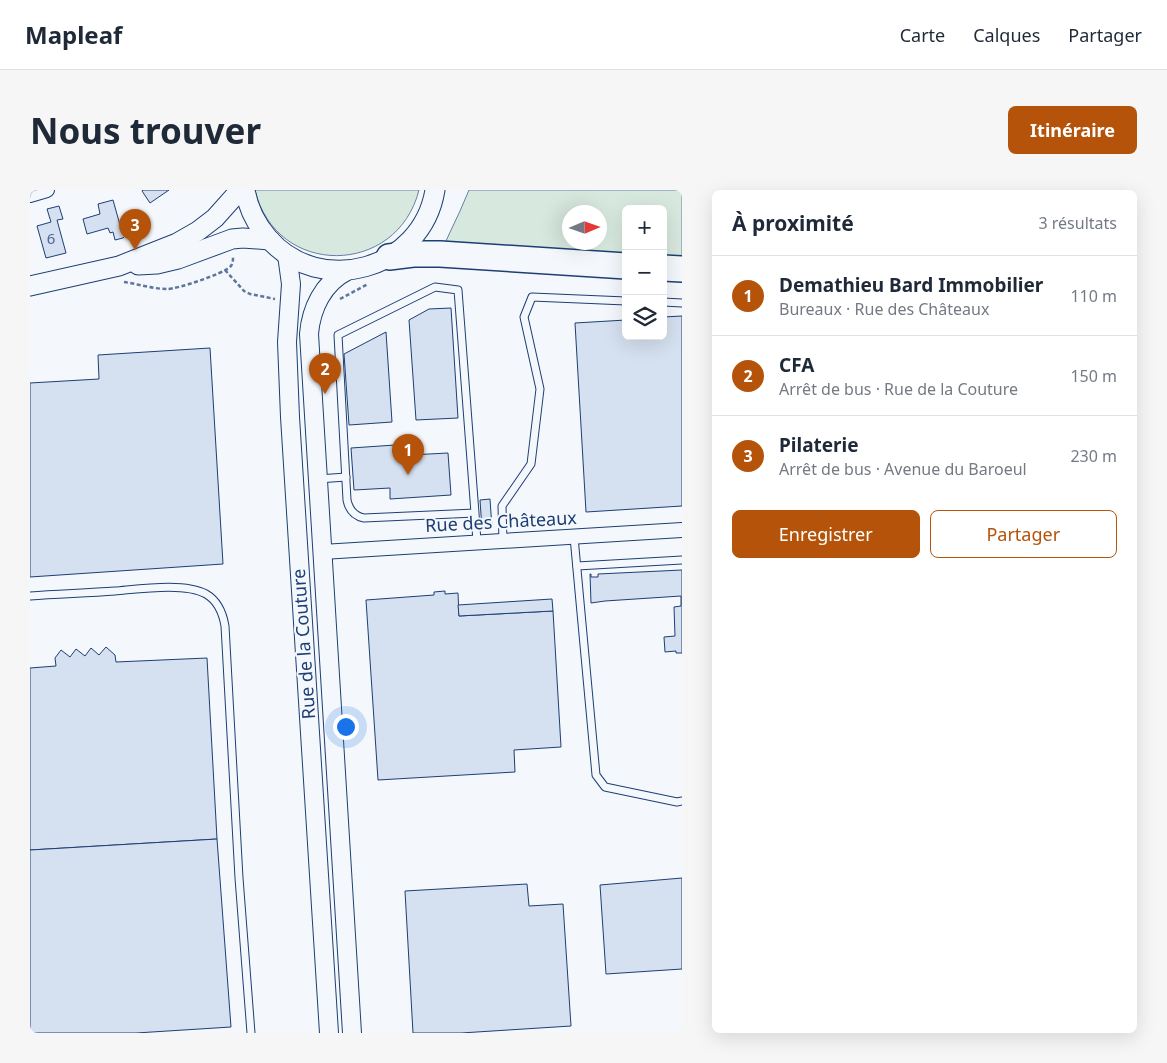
<!DOCTYPE html>
<html lang="fr">
<head>
<meta charset="utf-8">
<style>
  body { margin:0; font-family:"Noto Sans",sans-serif; background:#f6f6f7; color:#1f2937 }
  .controls { position:absolute; right:15px; top:15px; display:grid; overflow:hidden; border-radius:8px; box-shadow:0 5px 20px #0002 }
  .controls button { width:45px; height:45px; display:grid; place-items:center; padding:0; border:0; border-bottom:1px solid #e0e1e3; background:#fff; color:#1f2937; font:25px sans-serif }
  .compass { position:absolute; left:532px; top:15px; width:45px; height:45px; border-radius:50%; background:#fff; box-shadow:0 5px 20px #0002; rotate:88deg }
  .you { position:absolute; left:315px; top:536px; width:18px; height:18px; margin:-12px; border:4px solid #fff; border-radius:50%; background:#1a73e8; box-shadow:0 0 0 8px #1a73e833 }
  .badge { display:grid; place-items:center; width:32px; height:32px; border-radius:50%; background:#b45309; color:#fff; font-size:16px; font-weight:700 }
  .pin { position:absolute; translate:-50% -41px; filter:drop-shadow(0 1px 2px #0008) }
  .pin::after { content:''; position:absolute; top:26px; width:18px; height:15px; background:inherit; clip-path:polygon(0 0,100% 0,50% 100%) }
  .list { margin:0; padding:0; list-style:none }
  h2 { display:flex; justify-content:space-between; align-items:center; height:65px; margin:0; padding:0 20px; font-size:21px }
  h2 small { font-size:16px; font-weight:400; color:#747a83 }
  .list li { display:grid; grid-template-columns:32px 1fr auto; gap:15px; align-items:center; box-sizing:border-box; height:80px; padding:0 20px; border-top:1px solid #e0e1e3 }
  .list b { display:block; font-size:19px; white-space:nowrap }
  .list p { margin:0; font-size:16px; white-space:nowrap; color:#747a83 }
  .list em { font-size:16px; font-style:normal; color:#747a83 }
  .actions { display:flex; gap:10px; padding:15px 20px }
  .actions a { flex:1; padding:11px 0; border:1px solid #b45309; border-radius:8px; text-align:center; font-size:18px; color:#b45309 }
  .actions .main { background:#b45309; color:#fff }
  .icon { flex:none; width:28px; height:28px; fill:none; stroke:currentColor; stroke-width:2; stroke-linecap:round; stroke-linejoin:round }
  .map { position:relative; flex:none; width:652px; height:843px; overflow:hidden; border-radius:8px }
  header { display:flex; align-items:center; gap:30px; box-sizing:border-box; height:70px; padding:0 25px; background:#fff; border-bottom:1px solid #e0e1e3 }
  header strong { font-size:24px }
  nav { display:flex; gap:28px; margin-inline-start:auto; font-size:18px }
  .intro { display:flex; align-items:center; justify-content:space-between; box-sizing:border-box; height:120px; padding:0 30px }
  h1 { margin:0; font-size:35px }
  .button { padding:12px 22px; border-radius:8px; background:#b45309; color:#fff; font-size:18px; font-weight:700 }
  main { display:flex; gap:30px; padding:0 30px }
  aside { flex:1; background:#fff; border-radius:8px; box-shadow:0 5px 20px #0002 }
  .map>svg:first-child { display:block }
  .green { fill:#d7e8df; stroke:#687fa3; fill-rule:evenodd }
  .building { fill:#d5e0f0; stroke:#1d3f73 }
  .lines { fill:none; stroke-linecap:round; stroke-linejoin:round }
  .service-casing { stroke:#1d3f73; stroke-width:9 }
  .minor-casing { stroke:#1d3f73; stroke-width:16 }
  .tertiary-casing { stroke:#1d3f73; stroke-width:20 }
  .secondary-casing { stroke:#1d3f73; stroke-width:21 }
  .motorway-casing { stroke:#1d3f73; stroke-width:28 }
  .path { stroke:#5e769c; stroke-width:2.5; stroke-dasharray:4 2.5; stroke-linecap:butt }
  .service { stroke:#f4f7fb; stroke-width:7 }
  .minor { stroke:#f4f7fb; stroke-width:14 }
  .tertiary { stroke:#f4f7fb; stroke-width:18 }
  .secondary { stroke:#f4f7fb; stroke-width:19 }
  .motorway { stroke:#f4f7fb; stroke-width:25 }
  .labels { text-anchor:middle; stroke-width:4; stroke-linejoin:round; paint-order:stroke }
  .number-label { font-size:15px; fill:#4b6792 }
  .street-label { font-size:18px; fill:#1d3f73; stroke:#f4f7fb }
</style>
</head>
<body>
<header>
<strong>Mapleaf</strong>
<nav><a>Carte</a><a>Calques</a><a>Partager</a></nav>
</header>
<div class="intro"><h1>Nous trouver</h1><a class="button">Itinéraire</a></div>
<main>
<div class="map">
<svg width="652" height="843" viewBox="0 0 652 843">
  <rect width="100%" height="100%" fill="#f4f7fb"/>
  <g class="green">
    <path d="M225,0H389C367,87 246,88 225,0Z"/>
    <path d="M439,0H652V67L633,66V19H596V64L415,53L430,21ZM540,22H570V52H540Z"/>
  </g>
  <g class="building">
    <path d="M113,0H139L120,13L112,1Z"/>
    <path d="M83,10L90,35L97,33L99,42L93,48L85,50L83,42L80,43L78,38L57,44L53,29L70,24L68,14Z"/>
    <path d="M29,16L33,29L27,30L36,63L16,68L7,36L21,32L17,19Z"/>
    <path d="M421,118L428,228L386,230L379,130L399,119Z"/>
    <path d="M652,126V316L556,322L545,133L596,130V146H633V127Z"/>
    <path d="M356,142L362,232L319,235L314,164Z"/>
    <path d="M180,158L193,374L0,387V193L69,189L68,165Z"/>
    <path d="M380,254V265L418,263L421,305L360,309V298L324,300L321,258Z"/>
    <path d="M460,309L462,338L452,339L450,310Z"/>
    <path d="M652,380V463H646V461L635,462L634,447L645,446L644,417L651,416V406L575,411L561,413L560,384H561V387H568V384Z"/>
    <path d="M415,401V404L428,403L429,426L523,421L531,557L484,560L485,582L348,590L336,410L404,405V402Z"/>
    <path d="M522,409L523,421L429,426L428,415Z"/>
    <path d="M76,457L85,465L86,472L177,468L187,649L0,660V478L26,476L25,468L31,460L40,467L46,459L55,466L61,458L69,465Z"/>
    <path d="M187,649L201,837L106,843H0V660Z"/>
    <path d="M652,688V779L576,784L570,695Z"/>
    <path d="M497,694L499,716L533,714L541,836L431,843H383L375,701Z"/>
  </g>
  <g class="lines">
    <defs>
      <g id="service">
        <path d="M633,112L652,113"/>
        <path d="M288,289L316,287"/>
        <path d="M445,323L334,328C324,326 319,320 317,310L308,145L405,97L428,100L445,323L447,352"/>
        <path d="M544,347L566,585L575,597L647,612L652,611"/>
        <path d="M473,351L472,316L501,274L510,199L494,127L502,107L596,111"/>
        <path d="M547,376L652,370"/>
        <path d="M0,406C28,404 57,403 85,401C109,399 155,392 176,404C188,411 193,424 195,436L209,688L221,843"/>
      </g>
      <g id="minor">
        <path d="M0,5L17,0"/>
        <path d="M292,362L652,340"/>
      </g>
      <g id="tertiary">
        <path d="M257,65L261,94L257,152L260,227L299,843"/>
        <path d="M317,81C293,93 281,119 279,144L322,843"/>
      </g>
      <g id="secondary">
        <path d="M215,0C218,18 226,34 238,48C290,108 392,80 405,0"/>
        <path d="M108,75L127,74L148,69L202,49L213,48L240,50"/>
        <path d="M0,96L89,76L147,53L168,41L185,28L210,0"/>
      </g>
      <g id="motorway">
        <path d="M359,67L383,64H410L596,76"/>
        <path d="M633,78L652,79"/>
      </g>
    </defs>
    <use href="#service" class="service-casing"/>
    <use href="#minor" class="minor-casing"/>
    <use href="#tertiary" class="tertiary-casing"/>
    <use href="#secondary" class="secondary-casing"/>
    <use href="#motorway" class="motorway-casing"/>
    <g class="path">
      <path d="M195,80L214,101L220,104L245,109"/>
      <path d="M94,92C108,94 123,99 137,99C148,99 192,84 200,77C203,74 203,71 203,66"/>
      <path d="M310,109L338,94"/>
    </g>
    <use href="#service" class="service"/>
    <use href="#minor" class="minor"/>
    <use href="#tertiary" class="tertiary"/>
    <use href="#secondary" class="secondary"/>
    <use href="#motorway" class="motorway"/>
  </g>
  <g class="labels">
    <g class="number-label">
      <text x="21" y="54">6</text>
    </g>
    <g class="street-label">
      <text transform="translate(471 332) rotate(-3)" y="6">Rue des Châteaux</text>
      <text transform="translate(274 454) rotate(-94)" y="6">Rue de la Couture</text>
    </g>
  </g>
</svg>
<div class="controls">
<button>+</button>
<button>−</button>
<button><svg class="icon" aria-label="layers" viewBox="0 0 24 24"><path d="M12 4l9 5-9 5-9-5zM3 14l9 5 9-5"/></svg></button>
</div>
<svg class="compass" viewBox="-18 -18 36 36"><path d="M0-13l5 13h-10z" fill="#e53935"/><path d="M0 13l5-13h-10z" fill="#747a83"/></svg>
<div class="you"></div>
<div class="pin badge" style="left:378px;top:285px">1</div>
<div class="pin badge" style="left:295px;top:204px">2</div>
<div class="pin badge" style="left:105px;top:60px">3</div>
</div>
<aside>
<h2>À proximité<small>3 résultats</small></h2>
<ul class="list">
<li><span class="badge">1</span><div><b>Demathieu Bard Immobilier</b><p>Bureaux · Rue des Châteaux</p></div><em>110 m</em></li>
<li><span class="badge">2</span><div><b>CFA</b><p>Arrêt de bus · Rue de la Couture</p></div><em>150 m</em></li>
<li><span class="badge">3</span><div><b>Pilaterie</b><p>Arrêt de bus · Avenue du Baroeul</p></div><em>230 m</em></li>
</ul>
<div class="actions"><a class="main">Enregistrer</a><a>Partager</a></div>
</aside>
</main>
</body>
</html>
